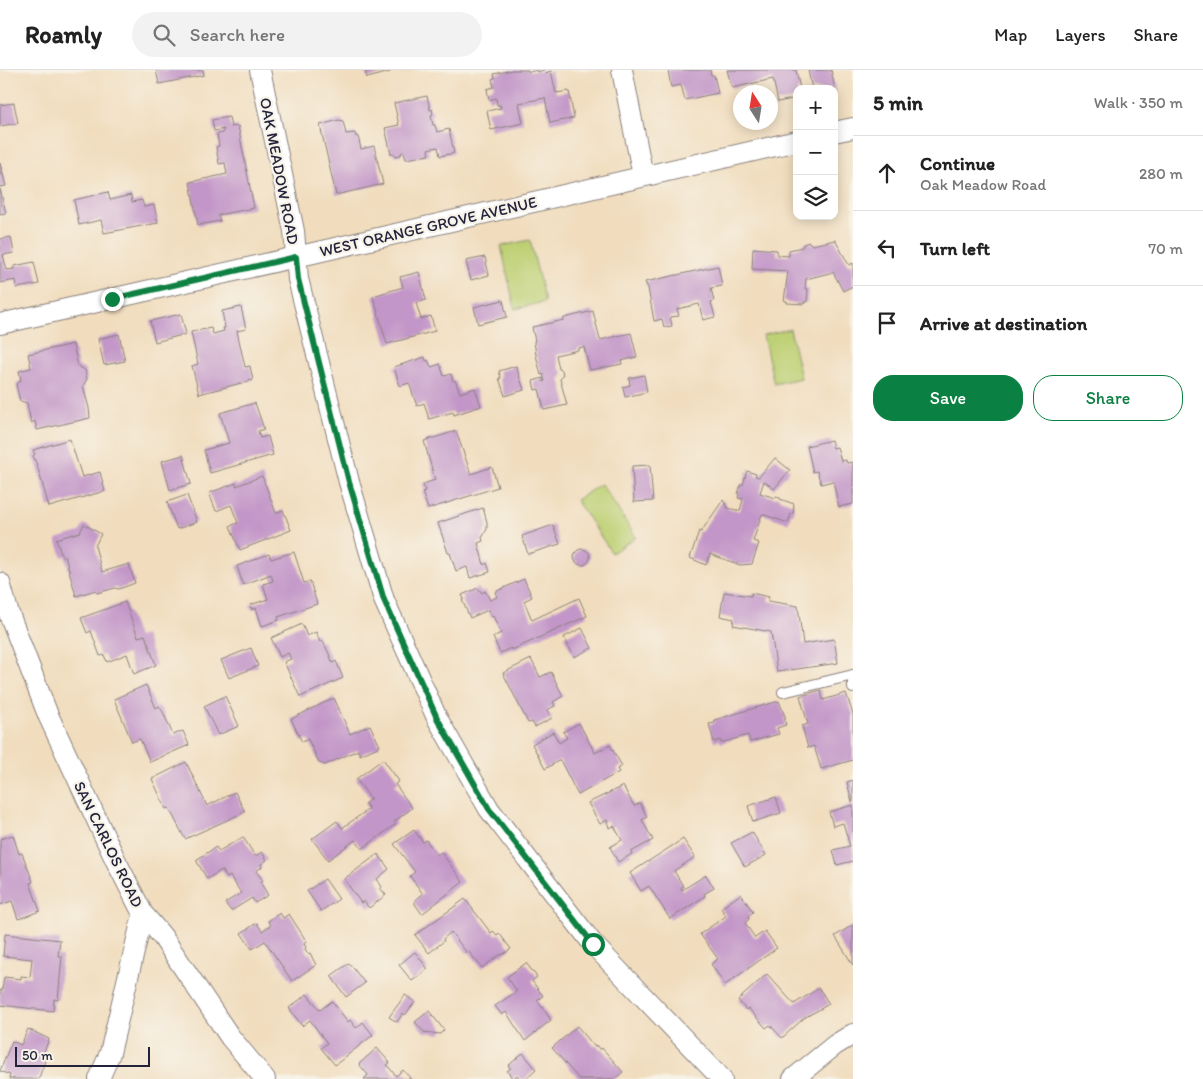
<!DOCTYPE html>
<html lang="en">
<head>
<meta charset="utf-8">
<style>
  body { margin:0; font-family:Itim,sans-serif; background:#f2f2f2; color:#222 }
  .controls { position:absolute; right:15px; top:15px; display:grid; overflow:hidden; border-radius:10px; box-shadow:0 2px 12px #0003 }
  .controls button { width:45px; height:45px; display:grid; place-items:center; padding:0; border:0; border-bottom:1px solid #e0e0e0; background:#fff; color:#222; font:25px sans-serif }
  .compass { position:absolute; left:733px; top:15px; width:45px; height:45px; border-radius:50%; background:#fff; box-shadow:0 2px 12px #0003; rotate:348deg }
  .scale { position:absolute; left:15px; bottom:12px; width:135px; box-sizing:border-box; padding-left:5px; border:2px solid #22223b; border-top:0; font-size:14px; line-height:18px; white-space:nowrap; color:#22223b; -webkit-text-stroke:4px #f7f3e8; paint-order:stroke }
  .stop { position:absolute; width:15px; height:15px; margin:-11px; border:4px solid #0b8043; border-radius:50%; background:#fff }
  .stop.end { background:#0b8043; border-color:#fff; box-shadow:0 1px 5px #0008 }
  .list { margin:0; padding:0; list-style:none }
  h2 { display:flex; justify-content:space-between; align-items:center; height:65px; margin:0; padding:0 20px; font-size:21px }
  h2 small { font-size:16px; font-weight:400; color:#767676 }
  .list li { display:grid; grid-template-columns:32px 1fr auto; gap:15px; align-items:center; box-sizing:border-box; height:75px; padding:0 20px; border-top:1px solid #e0e0e0 }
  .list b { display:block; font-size:19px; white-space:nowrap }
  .list p { margin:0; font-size:16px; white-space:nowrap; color:#767676 }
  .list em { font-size:16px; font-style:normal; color:#767676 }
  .actions { display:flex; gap:10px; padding:15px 20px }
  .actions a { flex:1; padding:11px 0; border:1px solid #0b8043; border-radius:20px; text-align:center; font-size:18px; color:#0b8043 }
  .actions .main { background:#0b8043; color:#fff }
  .icon { flex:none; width:28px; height:28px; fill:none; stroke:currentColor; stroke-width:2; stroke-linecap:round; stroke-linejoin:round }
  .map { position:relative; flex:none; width:853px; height:1009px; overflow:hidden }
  header { display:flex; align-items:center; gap:30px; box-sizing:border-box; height:70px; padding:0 25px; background:#fff; border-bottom:1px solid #e0e0e0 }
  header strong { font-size:24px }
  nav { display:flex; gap:28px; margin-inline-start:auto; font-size:18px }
  .search { width:350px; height:45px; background:#f2f2f2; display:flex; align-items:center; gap:12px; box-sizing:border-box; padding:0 18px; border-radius:28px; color:#767676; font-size:19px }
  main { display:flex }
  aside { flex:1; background:#fff }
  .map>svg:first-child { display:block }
  .green { fill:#bed073; stroke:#707957 }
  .building { fill:#c296c8 }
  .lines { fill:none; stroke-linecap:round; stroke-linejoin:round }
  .lane-casing { stroke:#8a807c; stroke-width:12 }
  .street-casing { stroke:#8a807c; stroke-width:22 }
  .lane { stroke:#fff; stroke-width:10 }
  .street { stroke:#fff; stroke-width:20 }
  .route { stroke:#0b8043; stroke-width:6 }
  .labels { text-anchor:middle; stroke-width:4.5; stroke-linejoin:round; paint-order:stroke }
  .street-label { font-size:16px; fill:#22223b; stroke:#f7f3e8 }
</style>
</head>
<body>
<header>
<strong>Roamly</strong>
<div class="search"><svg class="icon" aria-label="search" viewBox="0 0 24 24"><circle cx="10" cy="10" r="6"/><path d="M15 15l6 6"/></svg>Search here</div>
<nav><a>Map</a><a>Layers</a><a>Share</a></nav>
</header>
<main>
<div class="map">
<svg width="853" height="1009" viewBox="0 0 853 1009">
  <rect width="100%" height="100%" fill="#f7f3e8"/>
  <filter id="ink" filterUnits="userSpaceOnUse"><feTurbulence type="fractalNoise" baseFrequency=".02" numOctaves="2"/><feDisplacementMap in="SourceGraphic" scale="10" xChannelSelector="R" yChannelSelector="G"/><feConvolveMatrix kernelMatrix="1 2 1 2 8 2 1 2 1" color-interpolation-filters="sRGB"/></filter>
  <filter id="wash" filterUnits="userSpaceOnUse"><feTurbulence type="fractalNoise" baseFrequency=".0096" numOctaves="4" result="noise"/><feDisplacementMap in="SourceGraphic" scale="20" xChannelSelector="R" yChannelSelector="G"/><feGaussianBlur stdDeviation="1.12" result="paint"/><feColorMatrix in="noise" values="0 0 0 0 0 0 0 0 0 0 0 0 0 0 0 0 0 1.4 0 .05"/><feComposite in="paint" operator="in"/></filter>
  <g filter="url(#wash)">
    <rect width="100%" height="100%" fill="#f1ddbe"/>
    <g class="green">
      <path d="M530,170L545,232L515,239L501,176Z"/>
      <path d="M790,259L801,308L774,314L763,265Z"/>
      <path d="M601,414L636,467L612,483L576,430Z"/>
    </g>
    <g id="blocks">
      <g class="building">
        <path d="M156,0H203L204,5L159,14Z"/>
        <path d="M365,0H390V2L367,8Z"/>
        <path d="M512,0H528L529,2L538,0V2L544,0L545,3L551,1L556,23L569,21L574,48L550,53L545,28L519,33L523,53L491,60L487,41L501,38L500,35H497L496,28L489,30L487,19L494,17L492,9L495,8L494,4Z"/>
        <path d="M668,0H710L711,5H714L718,23L685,30L681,15L671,17Z"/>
        <path d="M727,0H796L800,19H797V28L778,32L773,9L732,18Z"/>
        <path d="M808,0H831L836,24H834V19H812Z"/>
        <path d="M427,26L430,40L432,39L433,44L431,45L433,55H435L437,62L449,59L454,83L440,86L438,77L428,79L429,85L406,89L404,82L401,83V85L395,86L394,83L391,84L385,58L399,55L394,33Z"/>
        <path d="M14,33L18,53L0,56V35Z"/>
        <path d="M229,47L231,57L238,56L254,138L218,145L220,151L198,155L190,112L227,104L225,93L219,94L216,77L219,76L217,64L222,63L224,59L214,61L212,50Z"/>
        <path d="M339,50L343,51L346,64L355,63L356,67L358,66L361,79L374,76L383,114L336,125L320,55Z"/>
        <path d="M0,93L6,116L0,117Z"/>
        <path d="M0,119L6,143L0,144Z"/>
        <path d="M108,122L110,130L131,125L132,132L142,130L144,137L154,135L158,153L104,163L101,150L79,155L74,130Z"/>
        <path d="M11,167L14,183L3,185L7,200L14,199V196L34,192L39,214L17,218L16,210L0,213V169Z"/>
        <path d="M835,170L849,195L853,193V216L843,221L833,202L806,209L805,219H808L807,232H804V234L787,233V231H784L788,201L752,199L753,178L777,180V185L789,186V180L802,177L803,174L809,172L812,175Z"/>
        <path d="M485,187L489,205L471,210L466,191Z"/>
        <path d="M718,196L722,216L711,218L714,231L711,232L715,247L703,250L699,234L677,239L679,246L670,247L672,256L664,257L662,249L654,251L648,218L645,212Z"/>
        <path d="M419,202L426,230L416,233L421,249L431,246L435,261L387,274L373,226L403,217L400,207Z"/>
        <path d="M503,230L507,247L478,254L474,237Z"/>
        <path d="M241,237L246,259L237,261L245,297L250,296L253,310L199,324L192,296L198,294L191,262L211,258L213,264L224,261L223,258H225L222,241Z"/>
        <path d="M593,241L600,270L631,263L637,287L621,291L622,294L590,300L584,277L578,278V280L556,285L559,299L562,300L563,306L560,309L567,335L544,340L539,319L535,320L533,311L543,308V312L545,311L543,304L541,305L536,285L534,271H535L532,257L564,250V248Z"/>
        <path d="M181,244L186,264L155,272L150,251Z"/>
        <path d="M119,264L125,291L104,295L98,269Z"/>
        <path d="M73,274L78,296L85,300L87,309L83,316L89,338L90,348L37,360L35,351L31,353L27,333L20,331L16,315L21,310L19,301L31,298L28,284Z"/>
        <path d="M425,287L426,291L428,290L431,297L440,294L444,306L451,304L453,311L455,310L460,323L475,318L481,336L454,345L453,342L429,349L424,333L417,336L409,313L400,316L394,297Z"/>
        <path d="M516,296L524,320L505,326L499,308H501L499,301Z"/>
        <path d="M644,305L647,322L625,327L623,317L630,315L629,308Z"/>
        <path d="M255,333L264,359L258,361L260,368L268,366L273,385L210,403L204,380L229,373L220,343Z"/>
        <path d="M456,361L471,404L492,397L498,417L428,439L422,422L425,421L423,414L435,410L424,371Z"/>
        <path d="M70,369L82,407L100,402L105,421L49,437L37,395L33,386L35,384L33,380Z"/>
        <path d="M831,370L833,378L837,377L841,391L846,390L847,393L853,392V434L839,437L833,411L821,414L817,401L813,402L807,376Z"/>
        <path d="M183,385L191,414L170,420L162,391Z"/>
        <path d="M775,388L790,400L774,419L764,411L760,423L775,428L776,426L780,428V429L794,434L793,444H791L788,453L762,444L753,471L759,473L752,494L740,495L710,484L706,495L690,488L699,461L701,462L723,430L728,438L740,441L743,429L738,428L739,425L738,424L741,414L743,415L747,401L756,404L755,406L759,407Z"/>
        <path d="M650,395L653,431L634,432L632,396Z"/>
        <path d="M262,406L276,443L283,440L291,460L240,480L230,456L238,453L231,435L216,441L209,423L236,413V416Z"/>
        <path d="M187,425L197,452L177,459L167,432Z"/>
        <path d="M483,438L487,452V459L482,468L483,471L478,473L484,495L487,493L490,502L470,508L467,497L456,501L450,483H448L438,453Z"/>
        <path d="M84,454L101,464L95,476L102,502L129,494L135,513L119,519L115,518L97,523L96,520L76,526L65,486L62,487L56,469L80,462Z"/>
        <path d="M553,455L560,474L528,484L522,466Z"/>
        <circle cx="582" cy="487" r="8"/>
        <path d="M294,482L304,513L310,511L317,534L278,547L279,550L262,556L256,538L252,540L250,535L268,529L263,514L273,511L271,504L243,515L237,496L269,484L271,489Z"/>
        <path d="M524,509L532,527L524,531L532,550L579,528L587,546L512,580L511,578L500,583L493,567L501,563L493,546L491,547L488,540L470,548L462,530L464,529L462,525L478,518L482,523L485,521L490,530L497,527L495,522Z"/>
        <path d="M724,522L751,526V523L769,527L768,531L798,536L803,574L834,569L838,593L777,602L771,562L733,555L734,549L720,546Z"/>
        <path d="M125,532L138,567L145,565L156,595L134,604L127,584L107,592L104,585L100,586L91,561L87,563L81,548Z"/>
        <path d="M302,554L307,566L316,562L320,572L323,571L333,593L336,591L343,608L300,627L284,592L291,589L288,583L280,587L271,568Z"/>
        <path d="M582,558L592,578L574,587L564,567Z"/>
        <path d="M251,578L258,596L229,608L221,590Z"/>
        <path d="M531,589L540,607L551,602L563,626L553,632L555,636L547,640L552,648L535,657L532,652L528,653L503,603Z"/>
        <path d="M146,615L156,638L159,636L163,642L173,665L183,661L189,675L150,692L140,669L132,672L114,629Z"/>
        <path d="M821,620L823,630L846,623L853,644V690L821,699L814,676L808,678L802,656L808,654L800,626Z"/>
        <path d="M225,626L239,656L218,665L204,636Z"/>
        <path d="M334,628L350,664L370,655L380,676L360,685L358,680L325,695L319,693L308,669L302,672L291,649Z"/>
        <path d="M779,631L786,649H784L786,655L777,658L779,664L750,672L748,665L721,673L720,670L714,672L709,654L715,653L714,650Z"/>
        <path d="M579,653L595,683L610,675L622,696L617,699L619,702L578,725L560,690L545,699L532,674L553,662L559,673L567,668L563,662Z"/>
        <path d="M383,689L399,711L395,714L412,738L394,752L396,754L362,779L355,770L328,790L312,769L337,751L342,758L369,739L365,733L371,729L356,709Z"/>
        <path d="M186,692L207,736L235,722L245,742L185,769L169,738L166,739L152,709Z"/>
        <path d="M853,710V732H852L847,712Z"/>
        <path d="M623,716L634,736L640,733L647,747L642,750L653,770L631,782L632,784L618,792L610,777L622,770L614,756L609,758L607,750L600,754L588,733Z"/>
        <path d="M776,727L781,743L753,752L748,736Z"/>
        <path d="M853,735V791L837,795L833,780L850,776L843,753L833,756L829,742Z"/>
        <path d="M414,760L423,772L426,770L437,785L441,782L463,812L422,844L415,834V830L423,824L410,806L415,802L394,774Z"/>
        <path d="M752,762L766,785L745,797L731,773Z"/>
        <path d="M13,765L19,784L22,783L33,812L30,813L40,841L18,849L12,831L0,835V769Z"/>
        <path d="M243,767L255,786L262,782L267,790L261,794L262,797L256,801L263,811L260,812L268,825L255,833L252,828L231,841L225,833L241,823L230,806L227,808L222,800L207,809L196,790L216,777L219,781Z"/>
        <path d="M683,769L695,787L674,801L683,816L681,818L682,820L706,805L714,818L704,824L705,826L670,849L649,816L641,821L630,803Z"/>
        <path d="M378,784L389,799L377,809L382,817L380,818L386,825L369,838L364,831L361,833L344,809Z"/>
        <path d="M325,809L339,829L321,841L307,821Z"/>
        <path d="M741,824L753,842L748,846L749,849L745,853L755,868L765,861L777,878L725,915L711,894L718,889L700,864L726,846L721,838Z"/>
        <path d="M465,829L491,863L493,861L497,865L499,863L511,879L502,885L501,884L482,898L469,882L467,883L451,862L443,869L444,871L429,883L415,865Z"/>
        <path d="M280,843L283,848L289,844L307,872L304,874L306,877L305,879L308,884L310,883L316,895L292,911L265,871L252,879L241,863L257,853L262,861L271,855L268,851Z"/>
        <path d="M853,855V895L835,866Z"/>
        <path d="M5,864L60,870L58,886H62L58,930L54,929L53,941L0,935V920L2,921L4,907L21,909V906L30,907L32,889L3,886Z"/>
        <path d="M415,882L428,899L412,911L399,895Z"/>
        <path d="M349,893L365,913L346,927L331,906Z"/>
        <path d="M526,893L537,907L532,911L543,926L537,930L551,950L525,971L506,942L502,945L495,936L517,921L507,907Z"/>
        <path d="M767,904L794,934L819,918L829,934L804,948L782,968L770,955L766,958L748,938L746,940L738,930Z"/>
        <path d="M307,924L320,940L332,931L348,952L350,950L356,958L363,952L373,965L335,995L321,978L327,973L310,950L302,956L289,938Z"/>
        <path d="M405,925L415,932L405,945L403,943L397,952L389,947Z"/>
        <path d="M429,941L444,960L440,964L424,962L415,952Z"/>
        <path d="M577,956L595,977L596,975L600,980L602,978L623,1002L615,1009H579L552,978Z"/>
        <path d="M28,959L49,969L42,987L46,988L40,1005L38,1009H9L10,1005L0,1001L12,971L21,975Z"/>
        <path d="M377,978L390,993L387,995L396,1006L403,1000L411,1009H364L368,1005L359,994Z"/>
        <path d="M523,983L536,999L525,1009H520L517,1005L513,1009L507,1001L511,998L508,996Z"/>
      </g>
    </g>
  </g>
  <g filter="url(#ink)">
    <use href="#blocks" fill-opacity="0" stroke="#8a807c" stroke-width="1"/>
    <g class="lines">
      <defs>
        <g id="lane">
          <path d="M853,605V618"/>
          <path d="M783,622L853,605"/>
        </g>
        <g id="street">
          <path d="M260,0L294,161L298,209L349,412L384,530L437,648L489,739L593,874L722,1009"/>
          <path d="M622,0L643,106"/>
          <path d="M834,62L853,58"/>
          <path d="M0,254L296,187L797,71"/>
          <path d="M0,513L8,541L48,645L115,789L143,844L162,866L230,967L265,1009"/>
          <path d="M99,1009L110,983L143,844"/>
          <path d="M793,1009L835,975L853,964"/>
        </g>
      </defs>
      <use href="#lane" class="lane-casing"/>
      <use href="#street" class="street-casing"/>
      <use href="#lane" class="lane"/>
      <use href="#street" class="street"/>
    </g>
  </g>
  <g class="lines" filter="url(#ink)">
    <path class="route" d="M112,229L296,187L298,209L349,412L384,530L437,648L489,739L593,874"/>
  </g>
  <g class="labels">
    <g class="street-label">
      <text transform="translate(280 101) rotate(79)" y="6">OAK MEADOW ROAD</text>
      <text transform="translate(428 156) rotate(-13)" y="6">WEST ORANGE GROVE AVENUE</text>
      <text transform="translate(109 774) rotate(64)" y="6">SAN CARLOS ROAD</text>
    </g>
  </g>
</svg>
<div class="controls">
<button>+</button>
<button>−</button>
<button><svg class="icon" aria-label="layers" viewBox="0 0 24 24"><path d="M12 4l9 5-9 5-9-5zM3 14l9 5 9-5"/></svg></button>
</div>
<svg class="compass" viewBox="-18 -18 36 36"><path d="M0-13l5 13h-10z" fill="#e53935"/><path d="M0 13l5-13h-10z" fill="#767676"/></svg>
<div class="scale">50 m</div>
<div class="stop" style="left:593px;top:874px"></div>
<div class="stop end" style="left:112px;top:229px"></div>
</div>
<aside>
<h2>5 min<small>Walk · 350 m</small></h2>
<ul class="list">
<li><svg class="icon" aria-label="ahead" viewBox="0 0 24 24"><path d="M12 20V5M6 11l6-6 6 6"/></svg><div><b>Continue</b><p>Oak Meadow Road</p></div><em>280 m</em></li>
<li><svg class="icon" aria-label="left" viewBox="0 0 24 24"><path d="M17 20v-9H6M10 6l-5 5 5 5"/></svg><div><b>Turn left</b></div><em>70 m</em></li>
<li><svg class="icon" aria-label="arrive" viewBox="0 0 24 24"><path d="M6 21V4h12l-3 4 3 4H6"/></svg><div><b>Arrive at destination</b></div></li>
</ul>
<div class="actions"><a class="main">Save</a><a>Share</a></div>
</aside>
</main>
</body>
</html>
